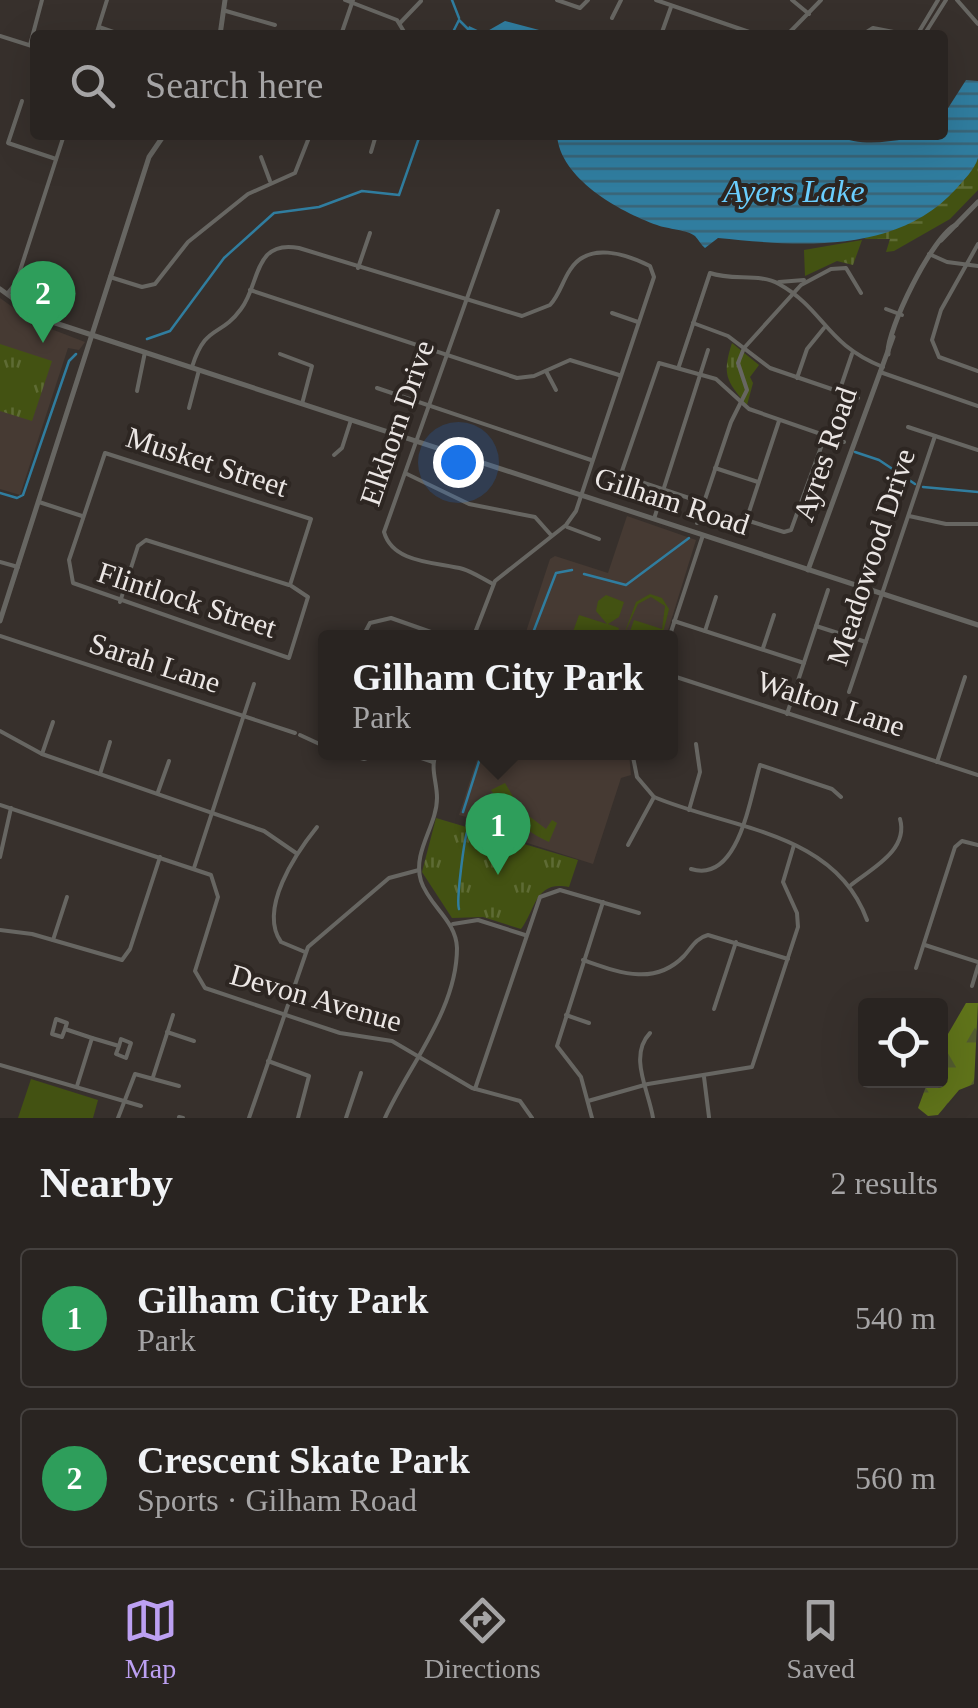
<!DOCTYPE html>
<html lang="en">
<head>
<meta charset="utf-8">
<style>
  body { margin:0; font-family:"Times New Roman",serif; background:#35302e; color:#f1f3f6 }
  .controls { position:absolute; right:30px; bottom:30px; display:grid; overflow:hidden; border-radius:10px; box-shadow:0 10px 40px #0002 }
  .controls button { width:90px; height:90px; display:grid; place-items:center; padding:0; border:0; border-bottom:2px solid #45413f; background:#292421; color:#f1f3f6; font:50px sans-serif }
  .you { position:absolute; left:458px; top:462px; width:35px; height:35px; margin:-25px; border:8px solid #fff; border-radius:50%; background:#1a73e8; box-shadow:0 0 0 15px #1a73e833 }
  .badge { display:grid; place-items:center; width:65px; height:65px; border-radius:50%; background:#bca0f2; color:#fff; font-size:32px; font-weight:700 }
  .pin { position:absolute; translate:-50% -82px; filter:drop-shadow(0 2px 5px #0008) }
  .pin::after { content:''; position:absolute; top:52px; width:35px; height:30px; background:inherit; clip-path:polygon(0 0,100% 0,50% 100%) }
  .popup { position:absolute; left:318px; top:630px; width:360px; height:130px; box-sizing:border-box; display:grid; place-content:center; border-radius:10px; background:#292421; filter:drop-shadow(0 2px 8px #0005); font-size:32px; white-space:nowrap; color:#a5a4a5 }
  .popup b { font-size:38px; color:#f1f3f6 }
  .popup::after { content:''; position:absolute; left:50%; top:100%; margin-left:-20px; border:20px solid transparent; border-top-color:#292421 }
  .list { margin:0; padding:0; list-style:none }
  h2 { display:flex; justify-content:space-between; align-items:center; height:130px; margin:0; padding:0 40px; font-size:42px }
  h2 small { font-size:32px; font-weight:400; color:#a5a4a5 }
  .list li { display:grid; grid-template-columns:65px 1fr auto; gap:30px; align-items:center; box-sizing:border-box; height:140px; margin:0 20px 20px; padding:0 20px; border:2px solid #45413f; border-radius:10px }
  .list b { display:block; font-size:38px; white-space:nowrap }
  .list p { margin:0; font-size:32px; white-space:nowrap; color:#a5a4a5 }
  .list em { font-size:32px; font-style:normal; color:#a5a4a5 }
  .icon { flex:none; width:55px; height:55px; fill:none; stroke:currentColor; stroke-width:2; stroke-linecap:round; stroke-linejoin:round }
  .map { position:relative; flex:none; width:978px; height:1118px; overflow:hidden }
  .search { position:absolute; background:#292421; box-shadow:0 10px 40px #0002; left:30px; right:30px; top:30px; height:110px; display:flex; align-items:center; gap:25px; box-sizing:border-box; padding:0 35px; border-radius:10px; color:#a5a4a5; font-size:38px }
  .sheet { height:450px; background:#292421 }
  nav { display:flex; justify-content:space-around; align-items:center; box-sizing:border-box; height:140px; border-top:2px solid #45413f; background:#292421; font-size:28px; color:#a5a4a5 }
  nav a { display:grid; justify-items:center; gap:5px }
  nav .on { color:#bca0f2 }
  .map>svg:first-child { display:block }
  .built { fill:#463a33 }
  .grass { fill:#435212 }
  .forest { fill:url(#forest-firs) }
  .wetland { fill:url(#wetland-marsh) }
  .park { fill:url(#park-tufts) }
  .water { fill:url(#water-rules) }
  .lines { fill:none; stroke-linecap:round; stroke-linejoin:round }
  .stream { stroke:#307d9f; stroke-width:2.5 }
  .minor { stroke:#676662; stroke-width:4 }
  .tertiary { stroke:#676662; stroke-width:5 }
  .labels { text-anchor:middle; stroke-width:8; stroke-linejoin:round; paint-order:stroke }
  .street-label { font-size:30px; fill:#ebe6e4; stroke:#2d2622 }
  .water-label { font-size:32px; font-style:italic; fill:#6acefe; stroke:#2d2622 }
</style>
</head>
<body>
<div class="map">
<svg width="978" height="1118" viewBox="0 0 978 1118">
  <defs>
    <pattern id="forest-firs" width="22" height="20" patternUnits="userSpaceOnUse" patternTransform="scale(2.5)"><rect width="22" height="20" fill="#60741a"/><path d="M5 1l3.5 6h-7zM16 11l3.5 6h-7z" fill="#535c2f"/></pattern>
    <pattern id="wetland-marsh" width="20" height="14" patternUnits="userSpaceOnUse" patternTransform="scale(2.5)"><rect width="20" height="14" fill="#435212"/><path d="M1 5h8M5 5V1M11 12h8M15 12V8" fill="none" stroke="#5e6b34"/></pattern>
    <pattern id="park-tufts" width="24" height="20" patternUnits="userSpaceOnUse" patternTransform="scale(2.5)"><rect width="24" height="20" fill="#435212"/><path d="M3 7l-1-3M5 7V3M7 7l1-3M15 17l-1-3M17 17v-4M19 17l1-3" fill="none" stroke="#5e6b34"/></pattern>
    <pattern id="water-rules" width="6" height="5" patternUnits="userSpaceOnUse" patternTransform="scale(2.5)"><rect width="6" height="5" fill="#307d9f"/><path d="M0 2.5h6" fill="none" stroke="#3a6476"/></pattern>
  </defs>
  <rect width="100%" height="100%" fill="#37302c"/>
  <g class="built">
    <path d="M0,298L33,322L85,342L79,350L68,348L20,495L0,489Z"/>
    <path d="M627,516L696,540L666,637L524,638L550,559L555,556L608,573Z"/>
    <path d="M479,753H629L631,775L621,778L593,864L465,823L466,817L459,815Z"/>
  </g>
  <g class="grass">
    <path d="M650,594L662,598L669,609L662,637H628L634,620L662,629L665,606L651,597L638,604L623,637L636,602Z"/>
    <path d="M606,595L624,602L619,617L608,624L619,628L616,637H571L579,615L607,624L596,611L598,601Z"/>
    <path d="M31,1079L98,1100L93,1118H18Z"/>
  </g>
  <path class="forest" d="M966,1003H978L974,1084L959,1090L938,1115L928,1116L918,1108L928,1081L940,1080L941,1046Z"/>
  <path class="wetland" d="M978,158V190L950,219L894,251L886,252L890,239H864L965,179Z"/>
  <g class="park">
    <path d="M862,240L853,265L837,261L805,276L804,250Z"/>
    <path d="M732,343L759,365L750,377L753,383L747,405C726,381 722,374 732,343Z"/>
    <path d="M0,344L52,361L32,421L0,411Z"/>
    <path d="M505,783L521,810L546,829L552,820L557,823L549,842C523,830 506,814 491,790Z"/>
    <path d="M436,818L578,860L569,887C535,880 536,909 521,929L483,917L452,918L422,872Z"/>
  </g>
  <g class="water">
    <path d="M505,21L558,35H470L467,31L469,26L484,33Z"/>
    <path d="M966,80L978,81C978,104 978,136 978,158C975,169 963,181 956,189C896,255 798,246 718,238L705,248C701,245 699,240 695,236C688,230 667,229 657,225C618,211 560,178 557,135H836C871,152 906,135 943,135V116Z"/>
  </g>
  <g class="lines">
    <g class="stream">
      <path d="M452,0L459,18"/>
      <path d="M453,32L459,20L468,29"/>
      <path d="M147,339L170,331L224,258L274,213L319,207L362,191L399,195L420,135"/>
      <path d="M855,452L879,460L915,484"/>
      <path d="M923,487L978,492"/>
      <path d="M0,493L17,498L23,495L69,361L76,354"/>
      <path d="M584,574L626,585L689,538"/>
      <path d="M531,638L556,573L572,570"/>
      <path d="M463,812L482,752"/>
      <path d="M459,909C456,901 464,842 467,832"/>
    </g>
    <g class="minor">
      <path d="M345,0L397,20L406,35"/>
      <path d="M557,0L580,8L588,0"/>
      <path d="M656,0L758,35"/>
      <path d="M792,0L809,14"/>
      <path d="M957,0L978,24"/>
      <path d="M226,11L275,25"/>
      <path d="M612,18L621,0"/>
      <path d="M400,23L421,1"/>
      <path d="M99,27L122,35"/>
      <path d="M96,35L107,0"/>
      <path d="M341,35L353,0"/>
      <path d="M661,35L671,7"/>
      <path d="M787,35L821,0"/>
      <path d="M862,35L873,28L909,35"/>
      <path d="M917,35L938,0"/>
      <path d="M924,35L946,0"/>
      <path d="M0,36L35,47"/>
      <path d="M30,45L42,0"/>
      <path d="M22,101L8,143L56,159"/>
      <path d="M204,135L206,137"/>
      <path d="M371,152L376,135"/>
      <path d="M261,157L270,181"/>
      <path d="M978,244L941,310L932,340L939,357L978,371"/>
      <path d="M929,254L947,262L978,266"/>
      <path d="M358,268L370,233"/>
      <path d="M110,277L142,287L155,284L188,242L248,194L295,173L310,135"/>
      <path d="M779,282L804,280"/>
      <path d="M250,290L517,378L534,376L570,360L619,375"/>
      <path d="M7,294L16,283L64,135"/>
      <path d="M886,309L902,315"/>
      <path d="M612,313L638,322"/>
      <path d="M693,323L728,336L770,368L858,398"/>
      <path d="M280,354L312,366L302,404"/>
      <path d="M679,366L710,273C732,281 760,273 779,284C825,310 825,344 883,367"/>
      <path d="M192,367C206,323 220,338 241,309C260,285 253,239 299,248L522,316L550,305C560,294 562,282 570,270C588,241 626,254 650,266L654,277L576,511L566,525L495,581L473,638"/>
      <path d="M546,371L556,390"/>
      <path d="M880,372L978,406"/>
      <path d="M797,378L807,349L824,328"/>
      <path d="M377,388L591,460"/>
      <path d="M137,391L145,352"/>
      <path d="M839,392L852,354"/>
      <path d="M189,408L199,370"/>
      <path d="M908,427L978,450"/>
      <path d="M105,453L311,519L290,585L308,597L289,658L73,583L69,560Z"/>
      <path d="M334,455L342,448L351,420"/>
      <path d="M715,468L758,482"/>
      <path d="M407,474L469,504L535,517L551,535"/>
      <path d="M39,502L82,516"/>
      <path d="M704,503L629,478L622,471L659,363L716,379L749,409L844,442"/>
      <path d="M909,516L946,524H978"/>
      <path d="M654,519L708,350"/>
      <path d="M746,520L784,532L791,530L824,439"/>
      <path d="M697,523L731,422L747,390L738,363L744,348L801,285L831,269L846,268L861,293"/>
      <path d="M567,527L599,539"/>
      <path d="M744,527L779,421"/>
      <path d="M0,562L18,567"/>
      <path d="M493,584C483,579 473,572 463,569C437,562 393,564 384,532L498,211"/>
      <path d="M120,602L138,546L146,540L289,585"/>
      <path d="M674,621L804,663"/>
      <path d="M816,626L866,642"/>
      <path d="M705,631L716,597"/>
      <path d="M0,636L295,733"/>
      <path d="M362,638L370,623L391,618L448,638"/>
      <path d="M669,638L703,535"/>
      <path d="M763,648L774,615"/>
      <path d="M670,675L978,775"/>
      <path d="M849,692L935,436"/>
      <path d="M787,714L828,590"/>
      <path d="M0,731L42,754L264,831L296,853"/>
      <path d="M300,735L326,747"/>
      <path d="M342,752L364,759L384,752"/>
      <path d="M404,752L433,762"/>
      <path d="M632,752L637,777L654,797C730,829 835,831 867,920"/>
      <path d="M42,754L53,722"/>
      <path d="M937,762L965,677"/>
      <path d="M100,774L110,742"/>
      <path d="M158,792L169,761"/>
      <path d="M0,805L211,875L218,897L195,971L205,988L340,1033L392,1041L472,1088L520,1101L532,1118"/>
      <path d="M689,810L700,772L696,744"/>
      <path d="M628,845L654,797"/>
      <path d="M0,857L11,808"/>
      <path d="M194,868L254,684"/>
      <path d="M691,869C739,884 750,797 760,765L832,789L841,797"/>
      <path d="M851,885C871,869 909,850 900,819"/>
      <path d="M453,924L478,920L525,935"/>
      <path d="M0,930L32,934L122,960L130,949L160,857"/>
      <path d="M53,940L67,897"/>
      <path d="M925,945L978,962"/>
      <path d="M305,952L281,942C258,909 296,853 317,827"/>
      <path d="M583,960C618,972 654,987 684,956C692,947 696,938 708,935L788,959"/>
      <path d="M916,968L955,847L962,841L978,845"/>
      <path d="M972,986L978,966"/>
      <path d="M714,1009L736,942"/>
      <path d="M566,1015L589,1023"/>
      <path d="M65,1029L62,1037L52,1034L56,1019L67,1023L65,1029L92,1038"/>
      <path d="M167,1032L194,1041"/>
      <path d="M650,1033C628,1056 649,1091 653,1118"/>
      <path d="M268,1061L309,1076L298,1118"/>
      <path d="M0,1065L141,1106"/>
      <path d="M153,1077L173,1015"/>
      <path d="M704,1077L709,1117"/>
      <path d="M77,1086L92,1038L119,1046L116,1054L126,1058L131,1043L121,1039L119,1046"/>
      <path d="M475,1089L540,897L560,890L639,913"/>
      <path d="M588,1101L648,1084L752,1067L798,927L797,913L783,882L794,845"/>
      <path d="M179,1117L183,1118"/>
      <path d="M118,1118L135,1074L179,1086"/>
      <path d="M249,1118L308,947L389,878L419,870"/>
      <path d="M346,1118L361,1073"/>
      <path d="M385,1118C409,1065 457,1010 457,948C456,920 429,906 421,881C412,852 437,826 437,798C437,781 430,770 436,752"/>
      <path d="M592,1118L581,1077L557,1046L603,902"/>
    </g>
    <g class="tertiary">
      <path d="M220,35L225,0"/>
      <path d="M941,240L978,202"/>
      <path d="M0,289L40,318L978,625"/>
      <path d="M888,354C886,331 933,235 956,225"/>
      <path d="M808,570L893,337"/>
      <path d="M0,621L149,157L164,135"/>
    </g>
  </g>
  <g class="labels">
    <g class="street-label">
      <text transform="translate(397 423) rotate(-71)" y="10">Elkhorn Drive</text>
      <text transform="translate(825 454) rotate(-71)" y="10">Ayres Road</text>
      <text transform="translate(207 462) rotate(18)" y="10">Musket Street</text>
      <text transform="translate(672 501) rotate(18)" y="10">Gilham Road</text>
      <text transform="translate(871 557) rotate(-72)" y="10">Meadowood Drive</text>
      <text transform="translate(187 600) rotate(18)" y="10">Flintlock Street</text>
      <text transform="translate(155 663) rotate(18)" y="10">Sarah Lane</text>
      <text transform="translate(831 704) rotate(18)" y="10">Walton Lane</text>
      <text transform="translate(316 998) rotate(16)" y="10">Devon Avenue</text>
    </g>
    <g class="water-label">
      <text x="794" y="202">Ayers Lake</text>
    </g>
  </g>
</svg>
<div class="controls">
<button><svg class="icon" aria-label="locate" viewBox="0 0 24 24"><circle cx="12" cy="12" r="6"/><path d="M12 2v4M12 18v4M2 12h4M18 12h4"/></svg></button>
</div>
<div class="you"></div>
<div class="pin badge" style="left:498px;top:875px;background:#2e9e5b">1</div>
<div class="popup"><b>Gilham City Park</b>Park</div>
<div class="pin badge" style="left:43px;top:343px;background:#2e9e5b">2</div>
<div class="search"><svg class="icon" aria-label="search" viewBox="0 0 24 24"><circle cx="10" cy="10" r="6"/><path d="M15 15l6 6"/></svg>Search here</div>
</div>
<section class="sheet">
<h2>Nearby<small>2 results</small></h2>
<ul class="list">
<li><span class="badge" style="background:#2e9e5b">1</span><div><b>Gilham City Park</b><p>Park</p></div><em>540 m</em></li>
<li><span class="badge" style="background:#2e9e5b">2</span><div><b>Crescent Skate Park</b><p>Sports · Gilham Road</p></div><em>560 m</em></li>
</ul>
</section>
<nav>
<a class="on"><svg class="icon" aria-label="map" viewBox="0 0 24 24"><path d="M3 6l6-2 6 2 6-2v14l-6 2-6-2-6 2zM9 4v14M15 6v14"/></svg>Map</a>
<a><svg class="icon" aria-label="directions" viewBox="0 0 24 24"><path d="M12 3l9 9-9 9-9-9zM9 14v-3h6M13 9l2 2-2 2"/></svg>Directions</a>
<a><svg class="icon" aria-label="saved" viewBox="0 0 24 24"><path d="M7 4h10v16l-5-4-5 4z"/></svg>Saved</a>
</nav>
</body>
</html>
